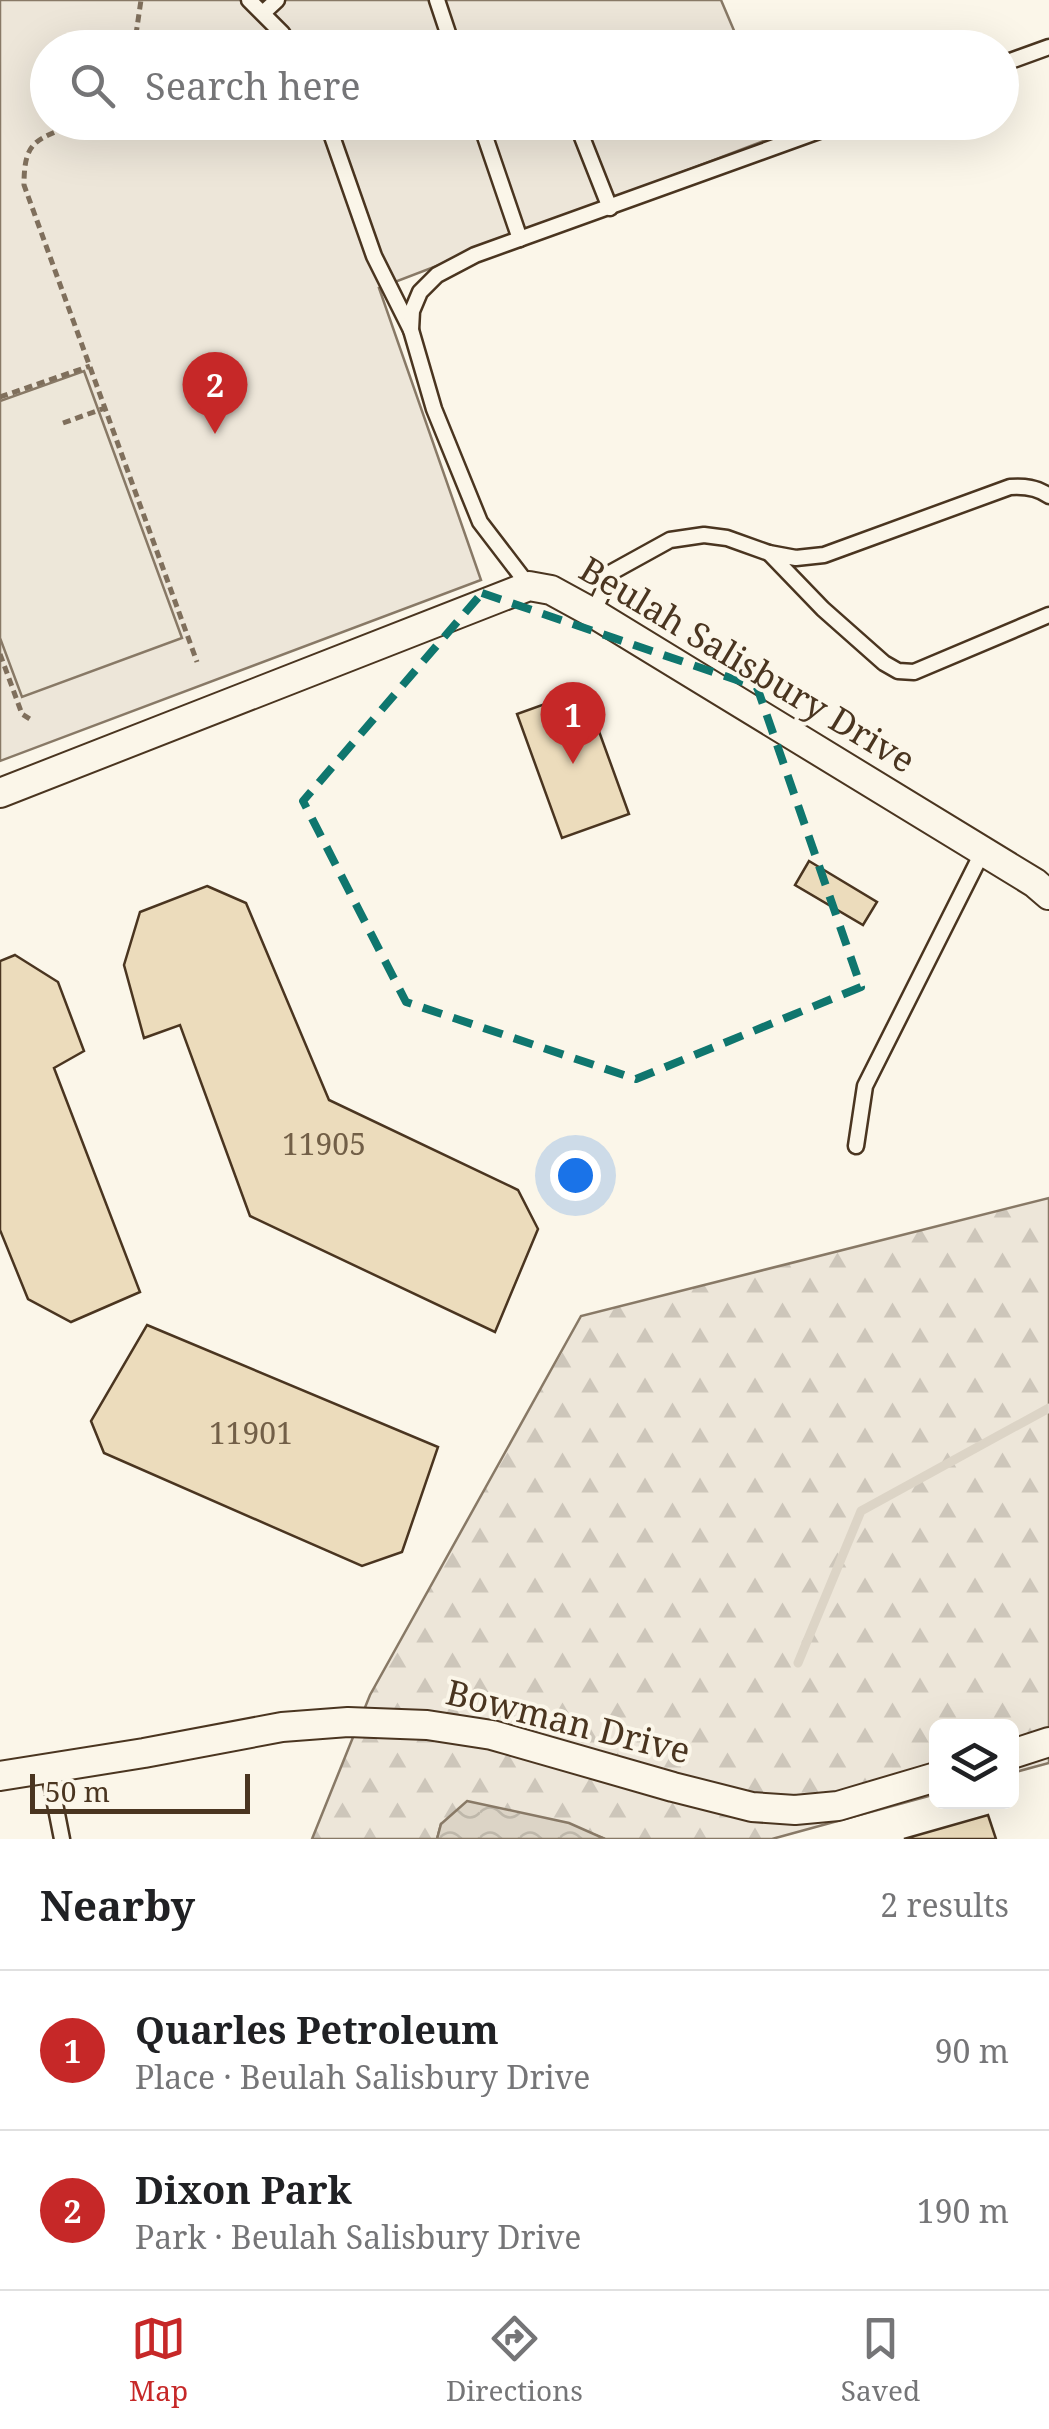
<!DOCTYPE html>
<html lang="en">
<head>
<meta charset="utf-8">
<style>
  body { margin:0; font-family:"Noto Serif",serif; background:#f6f6f6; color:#202124 }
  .controls { position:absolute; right:30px; bottom:30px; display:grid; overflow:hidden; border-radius:15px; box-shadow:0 10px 40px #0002 }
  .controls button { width:90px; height:90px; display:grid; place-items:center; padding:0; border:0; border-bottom:2px solid #e0e0e0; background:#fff; color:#202124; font:50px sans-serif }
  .scale { position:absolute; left:30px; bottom:25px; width:220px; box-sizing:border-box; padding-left:10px; border:5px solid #4a3520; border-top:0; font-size:28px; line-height:35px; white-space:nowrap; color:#4a3520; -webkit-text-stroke:8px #fbf6e9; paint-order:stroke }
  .you { position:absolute; left:575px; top:1175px; width:35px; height:35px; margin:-25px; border:8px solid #fff; border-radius:50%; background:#1a73e8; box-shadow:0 0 0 15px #1a73e833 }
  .badge { display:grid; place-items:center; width:65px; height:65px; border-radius:50%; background:#c62828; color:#fff; font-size:32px; font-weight:700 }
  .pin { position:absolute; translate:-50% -82px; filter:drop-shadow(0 2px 5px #0008) }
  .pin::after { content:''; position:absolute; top:52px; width:35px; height:30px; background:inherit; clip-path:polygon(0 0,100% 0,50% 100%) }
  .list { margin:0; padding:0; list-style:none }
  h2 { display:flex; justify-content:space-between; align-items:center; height:130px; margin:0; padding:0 40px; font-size:42px }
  h2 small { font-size:32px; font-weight:400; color:#757577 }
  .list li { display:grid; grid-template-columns:65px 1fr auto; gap:30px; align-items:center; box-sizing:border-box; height:160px; padding:0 40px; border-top:2px solid #e0e0e0 }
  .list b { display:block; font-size:38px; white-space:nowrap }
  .list p { margin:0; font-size:32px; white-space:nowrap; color:#757577 }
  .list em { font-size:32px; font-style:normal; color:#757577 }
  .icon { flex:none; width:55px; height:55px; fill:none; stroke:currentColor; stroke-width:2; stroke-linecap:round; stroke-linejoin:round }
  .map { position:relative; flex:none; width:1049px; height:1839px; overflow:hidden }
  .search { position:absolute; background:#fff; box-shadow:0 10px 40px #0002; left:30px; right:30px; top:30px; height:110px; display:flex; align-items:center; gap:25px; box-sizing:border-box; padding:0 35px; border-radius:55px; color:#757577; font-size:38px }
  .sheet { height:450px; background:#fff }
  nav { display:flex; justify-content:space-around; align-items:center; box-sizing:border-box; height:140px; border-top:2px solid #e0e0e0; background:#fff; font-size:28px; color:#757577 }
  nav a { display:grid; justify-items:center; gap:5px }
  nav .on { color:#c62828 }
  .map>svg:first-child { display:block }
  .forest { fill:url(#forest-firs); stroke:#887966; stroke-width:2.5 }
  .park { fill:#ede6d9; stroke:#887966; stroke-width:2.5 }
  .parking { fill:#ede7d9; stroke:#887966; stroke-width:2.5 }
  .water { fill:url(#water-waves); stroke:#887966; stroke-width:2.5 }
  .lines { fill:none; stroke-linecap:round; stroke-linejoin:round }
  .stream { stroke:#dcd4c6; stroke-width:9 }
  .building { fill:#ecdcbc; stroke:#4a3520; stroke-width:2.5 }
  .service-casing { stroke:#4a3520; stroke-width:19 }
  .minor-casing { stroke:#4a3520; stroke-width:32 }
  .path { stroke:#7f6f5c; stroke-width:5; stroke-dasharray:8 5; stroke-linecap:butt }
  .service { stroke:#fbf6e9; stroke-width:14 }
  .minor { stroke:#fbf6e9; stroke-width:28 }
  .marked { fill:none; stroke:#0f766e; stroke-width:8; stroke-dasharray:20 12; stroke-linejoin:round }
  .labels { text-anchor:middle; stroke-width:8; stroke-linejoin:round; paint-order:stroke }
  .number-label { font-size:30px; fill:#725f47 }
  .street-label { font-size:35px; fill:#4a3520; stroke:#fbf6e9 }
</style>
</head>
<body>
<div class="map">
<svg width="1049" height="1839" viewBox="0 0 1049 1839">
  <defs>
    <pattern id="forest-firs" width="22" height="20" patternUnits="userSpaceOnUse" patternTransform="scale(2.5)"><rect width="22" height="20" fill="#ede6d9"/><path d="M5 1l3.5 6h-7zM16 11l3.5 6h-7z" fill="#cdc6ba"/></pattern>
    <pattern id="water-waves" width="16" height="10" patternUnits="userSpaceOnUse" patternTransform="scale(2.5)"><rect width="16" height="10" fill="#dcd4c6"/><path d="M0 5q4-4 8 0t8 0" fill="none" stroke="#beb7aa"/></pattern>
  </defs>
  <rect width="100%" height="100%" fill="#fbf6e9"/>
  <path class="forest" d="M1049,1198V1763L1012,1773V1726H936V1794L772,1839H605L587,1832L441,1824L437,1839H312L370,1695L581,1316Z"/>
  <path class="park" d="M0,0H721L741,47L48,48V122H774L779,135L379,288L481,580L0,761Z"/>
  <path class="parking" d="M84,371L182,638L22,697L0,638V401Z"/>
  <path class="water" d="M467,1801L569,1823L605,1839H437L441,1824Z"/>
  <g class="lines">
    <path class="stream" d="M798,1663L861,1511L1049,1408"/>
  </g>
  <g class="building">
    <path d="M584,690L629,814L562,838L517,714Z"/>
    <path d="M809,861L877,902L863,925L795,885Z"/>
    <path d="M207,886L246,903L329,1100L518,1190L538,1229L495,1332L250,1216L180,1025L144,1038L124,965L140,912Z"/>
    <path d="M15,955L58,982L84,1051L54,1068L140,1292L71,1322L28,1299L0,1230V961Z"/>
    <path d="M147,1325L438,1447L402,1552L362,1566L104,1453L91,1421Z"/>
    <path d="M988,1815L996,1839H904Z"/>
  </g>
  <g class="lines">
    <defs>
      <g id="service">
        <path d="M249,0L282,33L292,48"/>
        <path d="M437,0L453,48"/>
        <path d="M263,13L277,0"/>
        <path d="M1002,64L1049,47"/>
        <path d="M327,122L374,256L411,330"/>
        <path d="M480,122L520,239"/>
        <path d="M576,122L610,208"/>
        <path d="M1049,496C1037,487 1024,486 1010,487L824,555L796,558L769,553L823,609L884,663L898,671L914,672L1049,615"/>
        <path d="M529,586L480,522L434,409L411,330L412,311L420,292L437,275L475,255L844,122"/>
        <path d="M593,613L612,572L670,540L704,535L727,538L769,553"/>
        <path d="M856,1146L865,1086L983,851"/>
        <path d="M48,1768L62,1839"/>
      </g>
      <g id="minor">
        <path d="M0,793L529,586L551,590L593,613L1035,883L1049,895"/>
        <path d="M1012,1754L1049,1742"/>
        <path d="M0,1776L144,1753L282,1727L348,1722L427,1725L492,1735L673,1787L752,1807L795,1810L838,1806L936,1777"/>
      </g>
    </defs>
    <use href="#service" class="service-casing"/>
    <use href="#minor" class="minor-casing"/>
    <g class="path">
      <path d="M134,48L141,0"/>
      <path d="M78,122C38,141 24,137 24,185L197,662"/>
      <path d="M0,397L90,366"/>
      <path d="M63,423L105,408"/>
      <path d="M0,654L22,714L33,721"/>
    </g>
    <use href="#service" class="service"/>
    <use href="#minor" class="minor"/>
  </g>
  <path class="marked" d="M482,593L757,687L861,987L636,1079L406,1002L303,801Z"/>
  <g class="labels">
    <g class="number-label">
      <text x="324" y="1155">11905</text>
      <text x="251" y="1444">11901</text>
    </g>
    <g class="street-label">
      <text transform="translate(747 665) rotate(31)" y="12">Beulah Salisbury Drive</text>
      <text transform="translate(568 1722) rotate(14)" y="12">Bowman Drive</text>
    </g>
  </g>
</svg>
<div class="controls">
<button><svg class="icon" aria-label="layers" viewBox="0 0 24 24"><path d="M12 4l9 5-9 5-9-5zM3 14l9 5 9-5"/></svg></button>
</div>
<div class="scale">50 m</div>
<div class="you"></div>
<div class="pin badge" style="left:573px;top:764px">1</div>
<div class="pin badge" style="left:215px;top:434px">2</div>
<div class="search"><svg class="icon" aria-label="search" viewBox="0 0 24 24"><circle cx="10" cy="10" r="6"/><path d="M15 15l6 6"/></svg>Search here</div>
</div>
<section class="sheet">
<h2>Nearby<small>2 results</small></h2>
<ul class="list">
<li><span class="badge">1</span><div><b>Quarles Petroleum</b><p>Place · Beulah Salisbury Drive</p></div><em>90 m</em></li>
<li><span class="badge">2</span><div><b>Dixon Park</b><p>Park · Beulah Salisbury Drive</p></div><em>190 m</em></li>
</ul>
</section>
<nav>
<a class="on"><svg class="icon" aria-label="map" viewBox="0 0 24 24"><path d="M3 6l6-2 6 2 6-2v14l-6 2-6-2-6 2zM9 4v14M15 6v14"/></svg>Map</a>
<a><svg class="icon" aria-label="directions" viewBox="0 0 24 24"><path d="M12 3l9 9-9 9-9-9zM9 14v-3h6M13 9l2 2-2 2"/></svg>Directions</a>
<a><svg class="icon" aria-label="saved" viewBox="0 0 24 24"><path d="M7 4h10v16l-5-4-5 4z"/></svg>Saved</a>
</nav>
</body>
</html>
